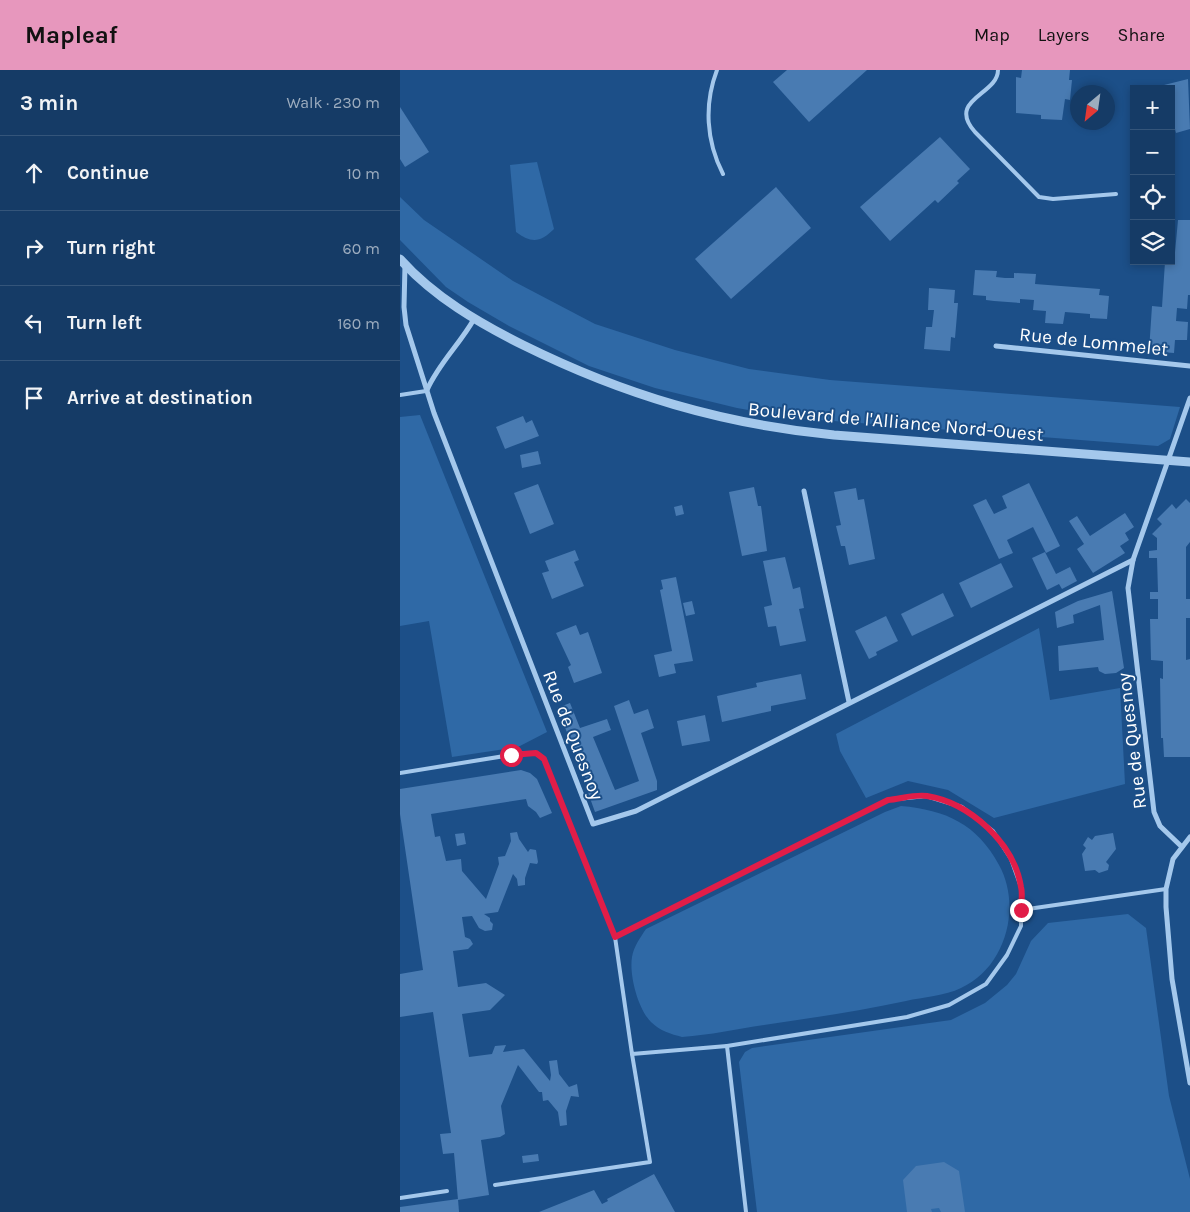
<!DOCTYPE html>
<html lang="en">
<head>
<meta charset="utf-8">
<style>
  body { margin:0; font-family:Karla,sans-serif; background:#22466f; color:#f1f3f6 }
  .controls { position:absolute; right:15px; top:15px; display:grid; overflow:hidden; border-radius:0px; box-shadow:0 2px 8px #0003 }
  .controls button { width:45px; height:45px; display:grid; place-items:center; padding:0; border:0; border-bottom:1px solid #34557a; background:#153b66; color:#f1f3f6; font:25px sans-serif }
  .compass { position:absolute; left:670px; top:15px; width:45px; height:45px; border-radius:50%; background:#153b66; box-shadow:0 2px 8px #0003; rotate:209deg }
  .stop { position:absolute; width:15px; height:15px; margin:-11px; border:4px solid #e11d48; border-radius:50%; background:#fff }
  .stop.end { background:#e11d48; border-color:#fff; box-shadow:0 1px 5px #0008 }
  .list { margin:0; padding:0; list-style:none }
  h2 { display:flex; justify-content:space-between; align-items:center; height:65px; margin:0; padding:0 20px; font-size:21px }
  h2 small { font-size:16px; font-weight:400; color:#9dadbf }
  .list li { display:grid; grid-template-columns:32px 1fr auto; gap:15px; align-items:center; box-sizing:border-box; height:75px; padding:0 20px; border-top:1px solid #34557a }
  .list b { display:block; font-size:19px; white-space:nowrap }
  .list em { font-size:16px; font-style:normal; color:#9dadbf }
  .icon { flex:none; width:28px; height:28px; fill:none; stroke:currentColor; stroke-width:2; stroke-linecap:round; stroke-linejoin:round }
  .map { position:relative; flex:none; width:790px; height:1142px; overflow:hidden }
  header { display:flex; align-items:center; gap:30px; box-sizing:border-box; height:70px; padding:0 25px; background:#e797bd; color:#111 }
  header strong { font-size:24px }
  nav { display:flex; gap:28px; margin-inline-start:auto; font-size:18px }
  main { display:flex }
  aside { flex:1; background:#153b66 }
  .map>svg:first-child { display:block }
  .green { fill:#2f69a6 }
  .building { fill:#497bb2 }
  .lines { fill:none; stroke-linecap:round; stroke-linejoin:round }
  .service { stroke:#a4c8ec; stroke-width:4 }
  .minor { stroke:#a4c8ec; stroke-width:5 }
  .tertiary { stroke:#a4c8ec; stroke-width:9 }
  .route { stroke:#e11d48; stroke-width:6 }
  .labels { text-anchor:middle; stroke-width:4; stroke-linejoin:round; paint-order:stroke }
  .street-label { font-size:19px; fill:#fff; stroke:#1c4f88 }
</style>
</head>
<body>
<header>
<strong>Mapleaf</strong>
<nav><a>Map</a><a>Layers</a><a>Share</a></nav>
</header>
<main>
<aside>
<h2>3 min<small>Walk · 230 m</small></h2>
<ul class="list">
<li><svg class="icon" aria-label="ahead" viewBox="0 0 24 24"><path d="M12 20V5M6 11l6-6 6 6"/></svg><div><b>Continue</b></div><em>10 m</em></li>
<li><svg class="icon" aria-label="right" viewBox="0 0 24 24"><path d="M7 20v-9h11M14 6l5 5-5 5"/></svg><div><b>Turn right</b></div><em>60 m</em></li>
<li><svg class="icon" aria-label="left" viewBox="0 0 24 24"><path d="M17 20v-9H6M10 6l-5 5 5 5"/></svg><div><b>Turn left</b></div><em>160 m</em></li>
<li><svg class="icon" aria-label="arrive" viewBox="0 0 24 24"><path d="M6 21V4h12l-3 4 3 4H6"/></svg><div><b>Arrive at destination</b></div></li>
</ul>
</aside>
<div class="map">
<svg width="790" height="1142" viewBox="0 0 790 1142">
  <rect width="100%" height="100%" fill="#1c4f88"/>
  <g class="green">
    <path d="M137,92L154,159C140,173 131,173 116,162L110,95Z"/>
    <path d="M0,127L24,150L113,211L195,254L275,280L349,299L430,310L780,337L770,369L758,376L395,348L337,338L255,318L189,296L109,256L68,232L46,217L0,170Z"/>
    <path d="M20,345L147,662L118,677L52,687L29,551L0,556V347Z"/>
    <path d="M639,558L650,630L720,618L725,714L594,748L548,720L508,711L466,728L440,681L436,664Z"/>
    <path d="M501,736C546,740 577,754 599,795C622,836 606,898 561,918C545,926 523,927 506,931C459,941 412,948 364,955C337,959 310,965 282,967C271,964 260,961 251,952C238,939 229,905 232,887C234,876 240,868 246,859L485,742Z"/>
    <path d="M728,844L746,858L769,1026L790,1109V1142H357L339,992L345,982L352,978L551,950L585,933L607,915L616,904L631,871L648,853Z"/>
  </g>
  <g class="building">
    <path d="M387,0H467L409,52L373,12Z"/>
    <path d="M622,0H670L669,10H672L670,30L665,29L662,50L641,49V45L616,43V7L621,8Z"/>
    <path d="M788,9L790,59L776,63L771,43V19H765L764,15Z"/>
    <path d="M0,37L29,82L5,97L0,89Z"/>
    <path d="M540,67L570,99L557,111L559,113L538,133L535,130L490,171L460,137Z"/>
    <path d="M376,117L411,158L331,229L295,189Z"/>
    <path d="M778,150H790V225H788L787,239L777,238L776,251L788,252L787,270H775L774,283L749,281L752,236L762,237L765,192L774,193Z"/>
    <path d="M575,200L597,201L596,207L605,208H614V203L636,204L635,214L700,219L699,225L709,226L707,249L690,248V244L665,242L663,254L645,253L646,241L633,240L634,230L620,229V233L594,231L586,230V226L573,225Z"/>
    <path d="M529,218L555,220L554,233H558L555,268L551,267L550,281L524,279L526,257H532L534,240H528Z"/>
    <path d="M123,346L126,353L132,350L139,366L105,379L96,357Z"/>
    <path d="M138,381L141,394L122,398L120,385Z"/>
    <path d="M629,413L660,476L646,483L633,457L607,470L613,483L599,489L573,435L586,429L594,444L607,438L602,426Z"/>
    <path d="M138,414L154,454L130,464L114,423Z"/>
    <path d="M354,417L358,436H361L367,481L342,486L329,422Z"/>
    <path d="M456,418L458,430L464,429L475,489L449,495L445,476H441L436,456L441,455L434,422Z"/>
    <path d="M786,429L790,433V472L786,477V529H790V548H786V590L790,589V687H764L763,668H761L760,608L763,609V591L751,590L750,549H758V529H750V522H758L757,488H749V481L757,480V468L752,464L762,454L757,449L772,434L776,439Z"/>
    <path d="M282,435L284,444L276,446L274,437Z"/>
    <path d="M725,443L734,457L725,463L729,470L720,476L725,483L693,503L677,479L684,474L669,451L677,446L690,466Z"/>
    <path d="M175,480L179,490L174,492L184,516L152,529L142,503L149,501L145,491Z"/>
    <path d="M645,482L656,504L670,497L677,511L662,519L659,514L647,520L632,488Z"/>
    <path d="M385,487L393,519L400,517L404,538L399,539L406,571L380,576L376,556L368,557L364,537L372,535L363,491Z"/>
    <path d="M601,493L613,517L571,538L559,513Z"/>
    <path d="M276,507L293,591L274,594L276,603L259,607L254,585L272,581L260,520L263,519L261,510Z"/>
    <path d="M712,521L724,598L716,603L705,604L699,601L698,597L659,601L658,576L704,570L700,535L673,545L674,553L657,558L655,542L678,531Z"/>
    <path d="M543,523L554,546L512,566L501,544Z"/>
    <path d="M292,531L295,544L286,546L283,533Z"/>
    <path d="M486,546L498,571L476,582L477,585L469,589L455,561Z"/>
    <path d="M176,555L180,565L188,562L202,603L174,613L168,597L171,595L156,563Z"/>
    <path d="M401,604L406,629L371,636V641L322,652L317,626L357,617L356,613Z"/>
    <path d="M229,630L234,644L248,639L254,658L241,663L257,711V720L195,742L186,717L189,716L157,638L170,633L180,658L207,649L211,660L193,667L215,720L239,711L214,636Z"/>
    <path d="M305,645L310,671L282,676L277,651Z"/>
    <path d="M121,700L130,703L137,709L152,743L140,748L136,742L128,736L126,729L31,744L35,767L40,766L46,791L61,789L62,801L86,829L99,794L98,787L105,786L111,771L110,763L117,762L119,769L128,782L130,779L136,780L138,792L137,794L130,793L125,808V815L118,816L117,809L113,804L98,842L84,844L90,848V851L93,854L92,860L85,861L79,858L72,846L62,847L65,867L70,869L73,874L68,879L53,881L58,917L86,913L105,925L90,940L62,944L69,987L92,984L95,976L106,975L103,982L124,979L150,1011L151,1005L149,991L157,990L159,1004L169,1017L177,1014L179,1027L171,1026L166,1041L167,1055L160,1056L158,1042L148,1030L143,1031L142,1022H139L118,995L101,1036L105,1064L100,1067L81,1070L89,1125L58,1130L54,1083L43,1084L40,1064L51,1063L33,942L0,947V904L23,900L0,744V719Z"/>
    <path d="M64,763L66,774L57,776L55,764Z"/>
    <path d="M713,763L716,779L706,792L709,795L708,800L699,803L695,800L685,801L682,784L686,778L683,775L688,767L692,770L695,766Z"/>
    <path d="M138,1084L139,1091L123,1093L122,1086Z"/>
    <path d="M544,1092L559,1101L565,1142H541L539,1138L531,1139L532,1142H507L503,1110L516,1096Z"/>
    <path d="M254,1104L275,1142H139L194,1120L202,1134L208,1131L207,1129Z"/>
    <path d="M58,1129L59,1142H0V1137Z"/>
  </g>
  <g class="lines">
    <g class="service">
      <path d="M317,0C304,34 306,71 323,104"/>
      <path d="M598,0C598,25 546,29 575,62L639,127L653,129L716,124"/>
      <path d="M0,325L26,321"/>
      <path d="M0,703L123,683H136L144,689L215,867L232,984L327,976L346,1142"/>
      <path d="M621,840L766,819"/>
      <path d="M215,867L488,730L526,726L562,737L593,761L611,789L621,817V856L607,885L586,914L549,935L507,947L327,976"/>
      <path d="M95,1115L250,1092L232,984"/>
      <path d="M0,1128L47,1121"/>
    </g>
    <g class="minor">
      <path d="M5,195L4,237L6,255L34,343L193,754L236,741L733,490"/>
      <path d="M596,276L790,296"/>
      <path d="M27,320C39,293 60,274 74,249"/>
      <path d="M404,421L449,632"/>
      <path d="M790,767L773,789L766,819V837L772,909L790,1013"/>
      <path d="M782,777L760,756L754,742L728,518L733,490L790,328"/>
    </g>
    <path class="tertiary" d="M0,189C34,227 79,253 123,275C224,325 322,354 434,365L790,392"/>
  </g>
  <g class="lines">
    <path class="route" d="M111,685L136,683L144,689L215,867L488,730C500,729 515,724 527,726C570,733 614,773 621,817C623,824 621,833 621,840"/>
  </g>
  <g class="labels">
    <g class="street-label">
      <text transform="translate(694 271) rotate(6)" y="7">Rue de Lommelet</text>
      <text transform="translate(496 351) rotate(5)" y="7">Boulevard de l'Alliance Nord-Ouest</text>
      <text transform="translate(174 665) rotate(69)" y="7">Rue de Quesnoy</text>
      <text transform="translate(731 671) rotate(-97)" y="7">Rue de Quesnoy</text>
    </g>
  </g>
</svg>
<div class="controls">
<button>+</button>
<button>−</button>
<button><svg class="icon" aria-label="locate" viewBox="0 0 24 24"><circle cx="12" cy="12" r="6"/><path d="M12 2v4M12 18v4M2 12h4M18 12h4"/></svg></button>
<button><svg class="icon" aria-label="layers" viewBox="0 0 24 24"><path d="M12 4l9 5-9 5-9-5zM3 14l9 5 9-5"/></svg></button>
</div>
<svg class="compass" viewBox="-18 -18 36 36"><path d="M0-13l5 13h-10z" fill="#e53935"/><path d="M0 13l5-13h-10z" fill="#9dadbf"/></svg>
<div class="stop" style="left:111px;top:685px"></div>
<div class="stop end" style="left:621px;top:840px"></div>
</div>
</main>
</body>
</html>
